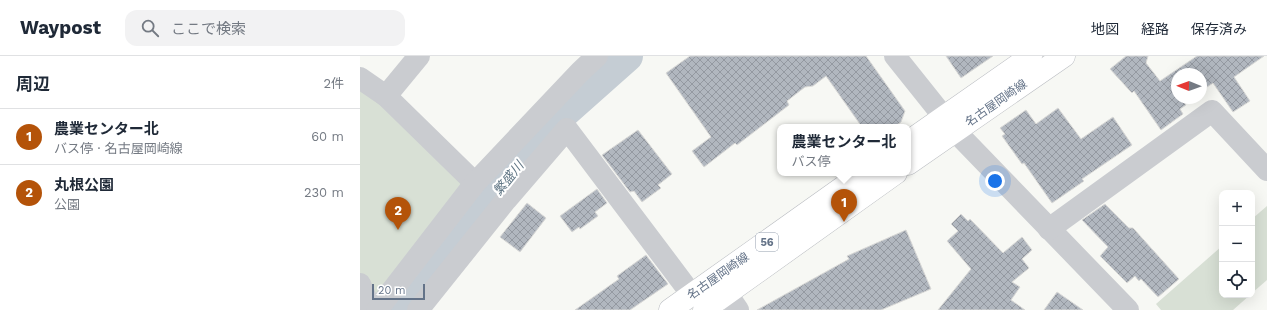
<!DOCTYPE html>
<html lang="ja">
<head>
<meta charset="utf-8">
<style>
  body { margin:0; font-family:"Work Sans","Noto Sans JP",sans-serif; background:#f2f2f3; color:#1f2937 }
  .controls { position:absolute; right:12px; bottom:12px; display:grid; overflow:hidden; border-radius:8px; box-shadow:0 4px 16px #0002 }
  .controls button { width:36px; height:36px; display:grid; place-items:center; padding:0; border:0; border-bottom:1px solid #e0e1e3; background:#fff; color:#1f2937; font:20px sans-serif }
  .compass { position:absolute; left:811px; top:12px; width:36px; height:36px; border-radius:50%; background:#fff; box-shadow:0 4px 16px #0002; rotate:271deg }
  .scale { position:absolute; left:12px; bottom:10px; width:53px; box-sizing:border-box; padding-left:4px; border:2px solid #647388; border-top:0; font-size:11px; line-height:14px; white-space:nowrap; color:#647388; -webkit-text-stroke:3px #fff; paint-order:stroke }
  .you { position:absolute; left:635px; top:125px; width:14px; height:14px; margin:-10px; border:3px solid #fff; border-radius:50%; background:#1a73e8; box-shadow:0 0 0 6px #1a73e833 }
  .badge { display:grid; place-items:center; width:26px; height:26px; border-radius:50%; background:#b45309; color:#fff; font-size:13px; font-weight:700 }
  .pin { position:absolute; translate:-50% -33px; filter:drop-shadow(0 1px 2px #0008) }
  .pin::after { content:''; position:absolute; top:21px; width:14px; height:12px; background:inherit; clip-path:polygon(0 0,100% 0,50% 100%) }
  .popup { position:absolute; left:417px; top:68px; width:134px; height:52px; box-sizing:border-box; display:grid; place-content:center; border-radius:8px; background:#fff; filter:drop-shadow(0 1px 3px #0005); font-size:13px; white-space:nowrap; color:#747a83 }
  .popup b { font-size:15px; color:#1f2937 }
  .popup::after { content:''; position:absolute; left:50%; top:100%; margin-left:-8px; border:8px solid transparent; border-top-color:#fff }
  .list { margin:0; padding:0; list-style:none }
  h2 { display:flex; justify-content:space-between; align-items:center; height:52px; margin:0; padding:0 16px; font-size:17px }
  h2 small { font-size:13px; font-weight:400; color:#747a83 }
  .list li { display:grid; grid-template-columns:26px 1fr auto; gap:12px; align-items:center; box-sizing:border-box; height:56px; padding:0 16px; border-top:1px solid #e0e1e3 }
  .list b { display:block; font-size:15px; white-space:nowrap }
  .list p { margin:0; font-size:13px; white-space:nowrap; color:#747a83 }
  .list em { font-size:13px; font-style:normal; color:#747a83 }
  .icon { flex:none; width:22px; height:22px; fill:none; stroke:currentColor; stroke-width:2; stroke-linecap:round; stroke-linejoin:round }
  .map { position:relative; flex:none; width:907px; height:254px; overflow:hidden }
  header { display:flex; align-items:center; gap:24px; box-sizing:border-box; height:56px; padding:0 20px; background:#fff; border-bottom:1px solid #e0e1e3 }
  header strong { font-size:19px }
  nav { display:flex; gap:22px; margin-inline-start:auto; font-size:14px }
  .search { width:280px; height:36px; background:#f2f2f3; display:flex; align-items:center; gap:10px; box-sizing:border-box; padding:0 14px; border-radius:12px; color:#747a83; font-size:15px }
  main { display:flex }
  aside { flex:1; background:#fff }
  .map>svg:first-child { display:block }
  .green { fill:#d8e0d5 }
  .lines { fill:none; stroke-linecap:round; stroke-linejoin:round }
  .river { stroke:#c5cdd4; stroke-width:32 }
  .building { fill:url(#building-cross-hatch); stroke:#d9d9d7 }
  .major-casing { stroke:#babdc2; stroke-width:23 }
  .minor { stroke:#caccd0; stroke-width:22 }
  .major { stroke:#fff; stroke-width:22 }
  .labels { text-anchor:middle; stroke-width:4; stroke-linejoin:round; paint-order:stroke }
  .shield { fill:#fff; stroke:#929dac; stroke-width:1 }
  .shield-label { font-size:11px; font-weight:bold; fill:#647388 }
  .street-label { font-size:12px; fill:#647388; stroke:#fff }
  .water-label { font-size:13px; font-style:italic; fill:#5f7584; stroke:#fff }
</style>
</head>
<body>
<header>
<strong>Waypost</strong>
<div class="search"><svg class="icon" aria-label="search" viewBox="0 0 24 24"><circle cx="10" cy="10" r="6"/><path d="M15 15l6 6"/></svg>ここで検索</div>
<nav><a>地図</a><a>経路</a><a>保存済み</a></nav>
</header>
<main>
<aside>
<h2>周辺<small>2件</small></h2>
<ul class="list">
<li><span class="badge">1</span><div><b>農業センター北</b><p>バス停 · 名古屋岡崎線</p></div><em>60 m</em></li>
<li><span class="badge">2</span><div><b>丸根公園</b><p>公園</p></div><em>230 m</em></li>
</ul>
</aside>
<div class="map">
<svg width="907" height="254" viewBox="0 0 907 254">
  <defs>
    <pattern id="building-cross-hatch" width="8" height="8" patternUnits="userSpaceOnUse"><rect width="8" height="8" fill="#b1b7bf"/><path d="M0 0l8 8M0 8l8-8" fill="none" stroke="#9499a1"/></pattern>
  </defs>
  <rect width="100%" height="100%" fill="#f7f8f4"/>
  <g class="green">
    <path d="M0,27L111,127L14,254L0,221Z"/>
    <path d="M907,150V224L892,237V163Z"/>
    <path d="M862,190V239H890L873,254H801L796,248Z"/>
  </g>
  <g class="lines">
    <path class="river" d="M40,254L196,63L267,0"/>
  </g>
  <g class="building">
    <path d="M330,0H506L545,55L541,66L534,71H502L466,20L453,30L445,31L427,45L429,49L377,89L375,87L344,111L332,95L351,81L306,17Z"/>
    <path d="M586,0H633L601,22Z"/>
    <path d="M766,0H788L786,7L800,25L837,0H904L874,21L890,45L873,56L853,27L841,35V18H817V42H830L824,46L826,49L820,53L823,58L801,74L774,35L772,37L750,13Z"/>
    <path d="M698,52L721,83L753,61L772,89L722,123L724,125L692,147L664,107L662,108L642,80L645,78L640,72L666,54L676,68Z"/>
    <path d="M278,74L312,118L298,129L301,132L282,146L274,135L270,136L242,99Z"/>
    <path d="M237,133L247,147L235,156L238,160L220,173L219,171L212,176L200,160Z"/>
    <path d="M167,147L186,162L160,196L140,181Z"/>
    <path d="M745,148L769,172H773L819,223L798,241L781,223L779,225L775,220L767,227L740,200L748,191L722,164Z"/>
    <path d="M601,158L608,165L610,163L643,197L662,181L672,194L662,203L669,212L652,226L660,231L651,244L665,254H578L611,213L587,185L598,175L591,168Z"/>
    <path d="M546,174L571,233L521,254H397L489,203L487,200Z"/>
    <path d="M286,199L308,228L270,254H215L259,223L257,220Z"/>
    <path d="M697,236L723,254H684Z"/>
  </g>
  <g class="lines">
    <defs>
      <g id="major">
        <path d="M548,86L671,0"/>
        <path d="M548,108L704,0"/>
        <path d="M310,254L503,117"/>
        <path d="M344,254L536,117"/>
      </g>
    </defs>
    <use href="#major" class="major-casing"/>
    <g class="minor">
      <path d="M535,0L595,75L768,254"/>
      <path d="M0,22L26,40L115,127"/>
      <path d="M26,40L59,0"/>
      <path d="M689,173L852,55L907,114"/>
      <path d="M0,228L11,254"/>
      <path d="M367,238L378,254"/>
      <path d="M17,254L115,127L220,16L237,0"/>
      <path d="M58,254L146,144L207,73L332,239"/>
    </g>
    <use href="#major" class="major"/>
  </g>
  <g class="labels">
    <rect class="shield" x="396" y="177" width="22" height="18" rx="3"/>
    <g class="shield-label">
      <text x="407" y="190">56</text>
    </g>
    <g class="street-label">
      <text transform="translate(636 47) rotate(-35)" y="4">名古屋岡崎線</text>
      <text transform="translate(358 220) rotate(-35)" y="4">名古屋岡崎線</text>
    </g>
    <g class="water-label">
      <text transform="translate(148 122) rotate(-51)" y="5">繁盛川</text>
    </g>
  </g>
</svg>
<div class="controls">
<button>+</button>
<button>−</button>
<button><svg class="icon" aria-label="locate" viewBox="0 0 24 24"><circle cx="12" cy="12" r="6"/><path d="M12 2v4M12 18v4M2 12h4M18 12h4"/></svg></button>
</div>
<svg class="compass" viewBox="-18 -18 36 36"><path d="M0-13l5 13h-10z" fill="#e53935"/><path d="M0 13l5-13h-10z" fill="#747a83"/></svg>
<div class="scale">20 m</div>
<div class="you"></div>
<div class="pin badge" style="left:484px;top:166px">1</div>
<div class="popup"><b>農業センター北</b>バス停</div>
<div class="pin badge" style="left:38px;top:174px">2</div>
</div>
</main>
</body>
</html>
